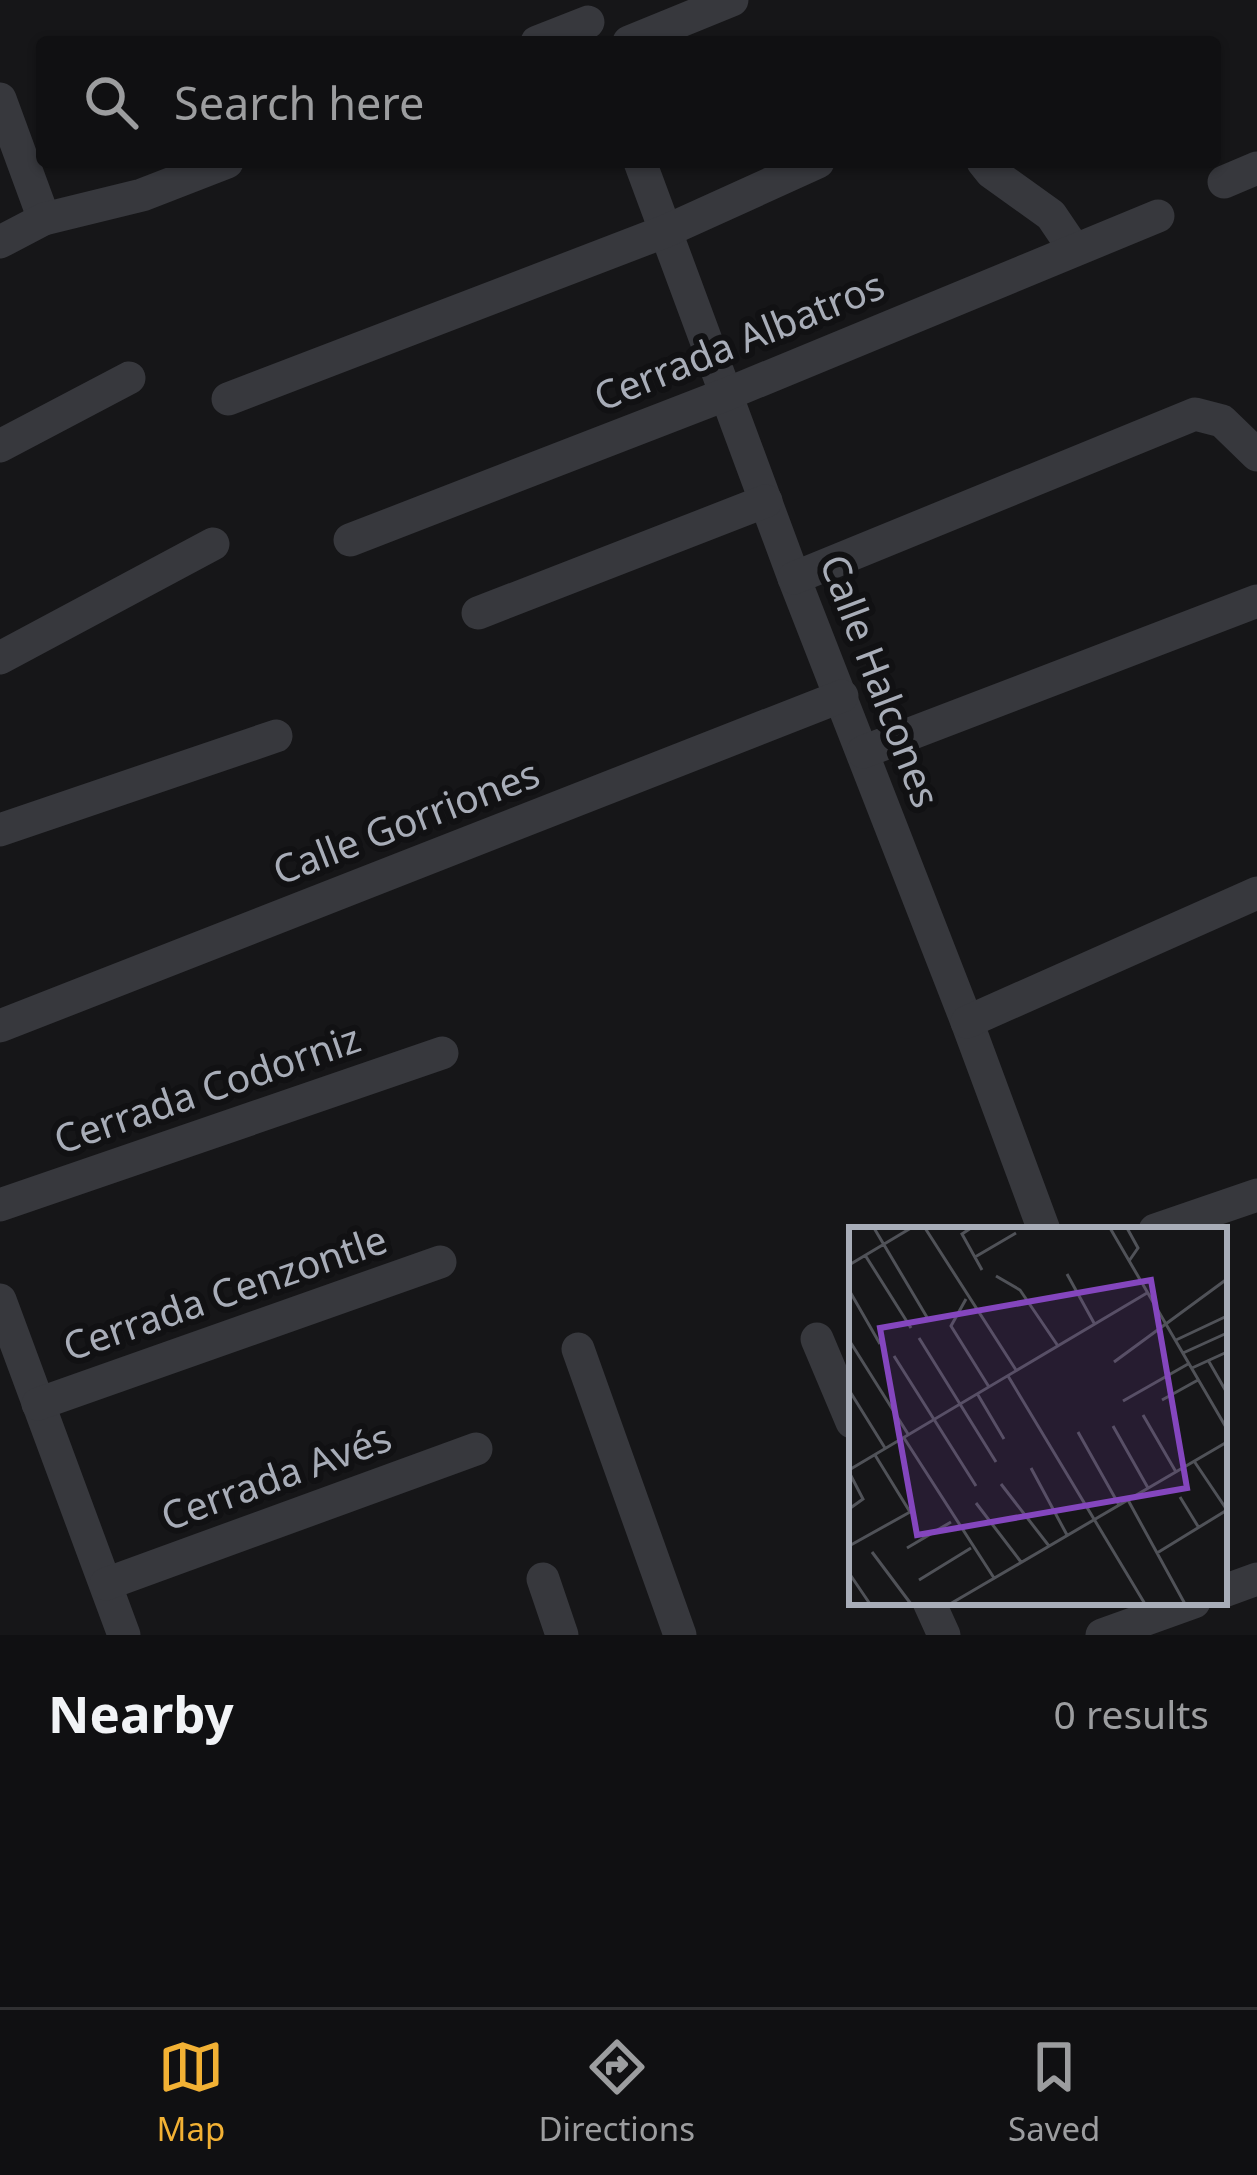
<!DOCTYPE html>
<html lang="en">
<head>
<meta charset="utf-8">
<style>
  body { margin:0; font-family:"Noto Sans",sans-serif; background:#19191b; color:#f1f3f6 }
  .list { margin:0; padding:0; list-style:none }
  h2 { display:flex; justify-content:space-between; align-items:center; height:156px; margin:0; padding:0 48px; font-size:51px }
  h2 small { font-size:39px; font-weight:400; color:#9c9d9f }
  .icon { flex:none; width:66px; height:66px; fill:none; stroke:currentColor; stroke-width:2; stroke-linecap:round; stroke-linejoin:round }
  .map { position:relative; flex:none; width:1257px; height:1635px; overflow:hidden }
  .search { position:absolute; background:#101012; box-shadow:0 3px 9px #0004; left:36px; right:36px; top:36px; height:132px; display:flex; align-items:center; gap:30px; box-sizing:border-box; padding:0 42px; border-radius:12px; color:#9c9d9f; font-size:45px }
  .sheet { height:372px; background:#101012 }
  nav { display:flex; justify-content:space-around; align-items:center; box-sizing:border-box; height:168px; border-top:3px solid #303032; background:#101012; font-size:33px; color:#9c9d9f }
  nav a { display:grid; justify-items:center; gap:6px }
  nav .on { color:#f2b134 }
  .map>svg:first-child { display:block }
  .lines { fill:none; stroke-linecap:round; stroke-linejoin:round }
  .minor { stroke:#37383d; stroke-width:33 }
  .labels { text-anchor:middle; stroke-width:12; stroke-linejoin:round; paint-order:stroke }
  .street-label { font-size:39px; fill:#a8adb8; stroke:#111113 }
  .inset-road { fill:none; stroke:#505258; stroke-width:3 }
  .view { fill:#8446be; fill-opacity:0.15; stroke:#8446be; stroke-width:6 }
  .inset-edge { fill:none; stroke:#a8adb8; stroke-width:6 }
</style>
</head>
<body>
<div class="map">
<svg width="1257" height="1635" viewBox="0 0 1257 1635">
  <rect width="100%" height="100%" fill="#161618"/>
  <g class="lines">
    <g class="minor">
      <path d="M537,42L588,22"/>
      <path d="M629,42L732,0"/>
      <path d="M0,99L44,219"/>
      <path d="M640,162L794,578L967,1022L1044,1230"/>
      <path d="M983,162L991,172L1051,215L1074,249"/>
      <path d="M1224,182L1257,168"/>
      <path d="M0,242L44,219L142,195L227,162"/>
      <path d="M228,399L666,231L818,162"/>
      <path d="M0,446L129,378"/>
      <path d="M350,540L727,394L1158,216"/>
      <path d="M794,578L1195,414L1222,421L1257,455"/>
      <path d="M478,613L766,501"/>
      <path d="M0,658L213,544"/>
      <path d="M863,752L1257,601"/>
      <path d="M0,830L276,736"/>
      <path d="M967,1022L1257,893"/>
      <path d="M0,1026L842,696"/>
      <path d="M0,1205L442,1053"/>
      <path d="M1155,1230L1257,1195"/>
      <path d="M0,1300L124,1635"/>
      <path d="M817,1339L852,1422"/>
      <path d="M578,1349L680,1635"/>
      <path d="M38,1404L440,1262"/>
      <path d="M543,1579L562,1635"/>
      <path d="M106,1584L476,1449"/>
      <path d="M1224,1591L1257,1579"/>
      <path d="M929,1602L944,1635"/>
      <path d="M1102,1635L1194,1602"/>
    </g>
  </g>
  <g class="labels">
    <g class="street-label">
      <text transform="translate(739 341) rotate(-22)" y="14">Cerrada Albatros</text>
      <text transform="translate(880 681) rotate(69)" y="14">Calle Halcones</text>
      <text transform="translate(406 822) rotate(-21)" y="14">Calle Gorriones</text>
      <text transform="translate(207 1089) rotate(-19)" y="14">Cerrada Codorniz</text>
      <text transform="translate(225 1293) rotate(-19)" y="14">Cerrada Cenzontle</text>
      <text transform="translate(276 1477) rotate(-20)" y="14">Cerrada Avés</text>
    </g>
  </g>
  <g transform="translate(849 1227)">
    <rect width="378" height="378" fill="#161618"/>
    <path class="inset-road" d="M25,1L79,92M76,1L167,143M122,1L113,7L133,43M261,1L378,202M278,1L289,21L280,34M16,28L62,101M126,30L167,6M0,38L62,1M218,47L245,96M147,49L171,63L209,119M0,63L31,117M117,72L102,99L140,160M70,111L147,235M0,113L59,207M327,113L378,89M334,126L378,106M45,129L127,259M359,133L378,166M265,135L378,52M343,141L378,125M159,149L296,377M0,163L36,221M129,168L155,212M313,173L349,153M274,174L339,137M294,188L327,245M264,199L299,261M229,205L270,278M55,211L145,351M345,234L378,283M182,241L218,308M0,243L298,66M0,245L14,272L0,282M152,257L200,319M331,270L350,301M279,273L336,377M127,276L172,335M0,319L61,285L26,228M58,321L102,295M23,325L62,377M308,326L378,283M0,346L21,377M70,353L122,321M101,377L378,215"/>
    <path class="view" d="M302,53L338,261L68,308L31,101Z"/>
    <rect width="378" height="378" class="inset-edge"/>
  </g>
</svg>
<div class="search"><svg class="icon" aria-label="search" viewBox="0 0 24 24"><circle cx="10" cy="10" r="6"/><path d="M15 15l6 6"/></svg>Search here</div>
</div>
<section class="sheet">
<h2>Nearby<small>0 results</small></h2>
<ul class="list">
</ul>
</section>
<nav>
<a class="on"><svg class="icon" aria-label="map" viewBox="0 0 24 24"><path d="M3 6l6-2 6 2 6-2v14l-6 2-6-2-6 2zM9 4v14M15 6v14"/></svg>Map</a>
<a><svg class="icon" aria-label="directions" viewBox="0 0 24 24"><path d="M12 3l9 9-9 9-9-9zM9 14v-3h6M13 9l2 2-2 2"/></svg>Directions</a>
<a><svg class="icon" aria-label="saved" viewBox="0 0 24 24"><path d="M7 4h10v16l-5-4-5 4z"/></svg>Saved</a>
</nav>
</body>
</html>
